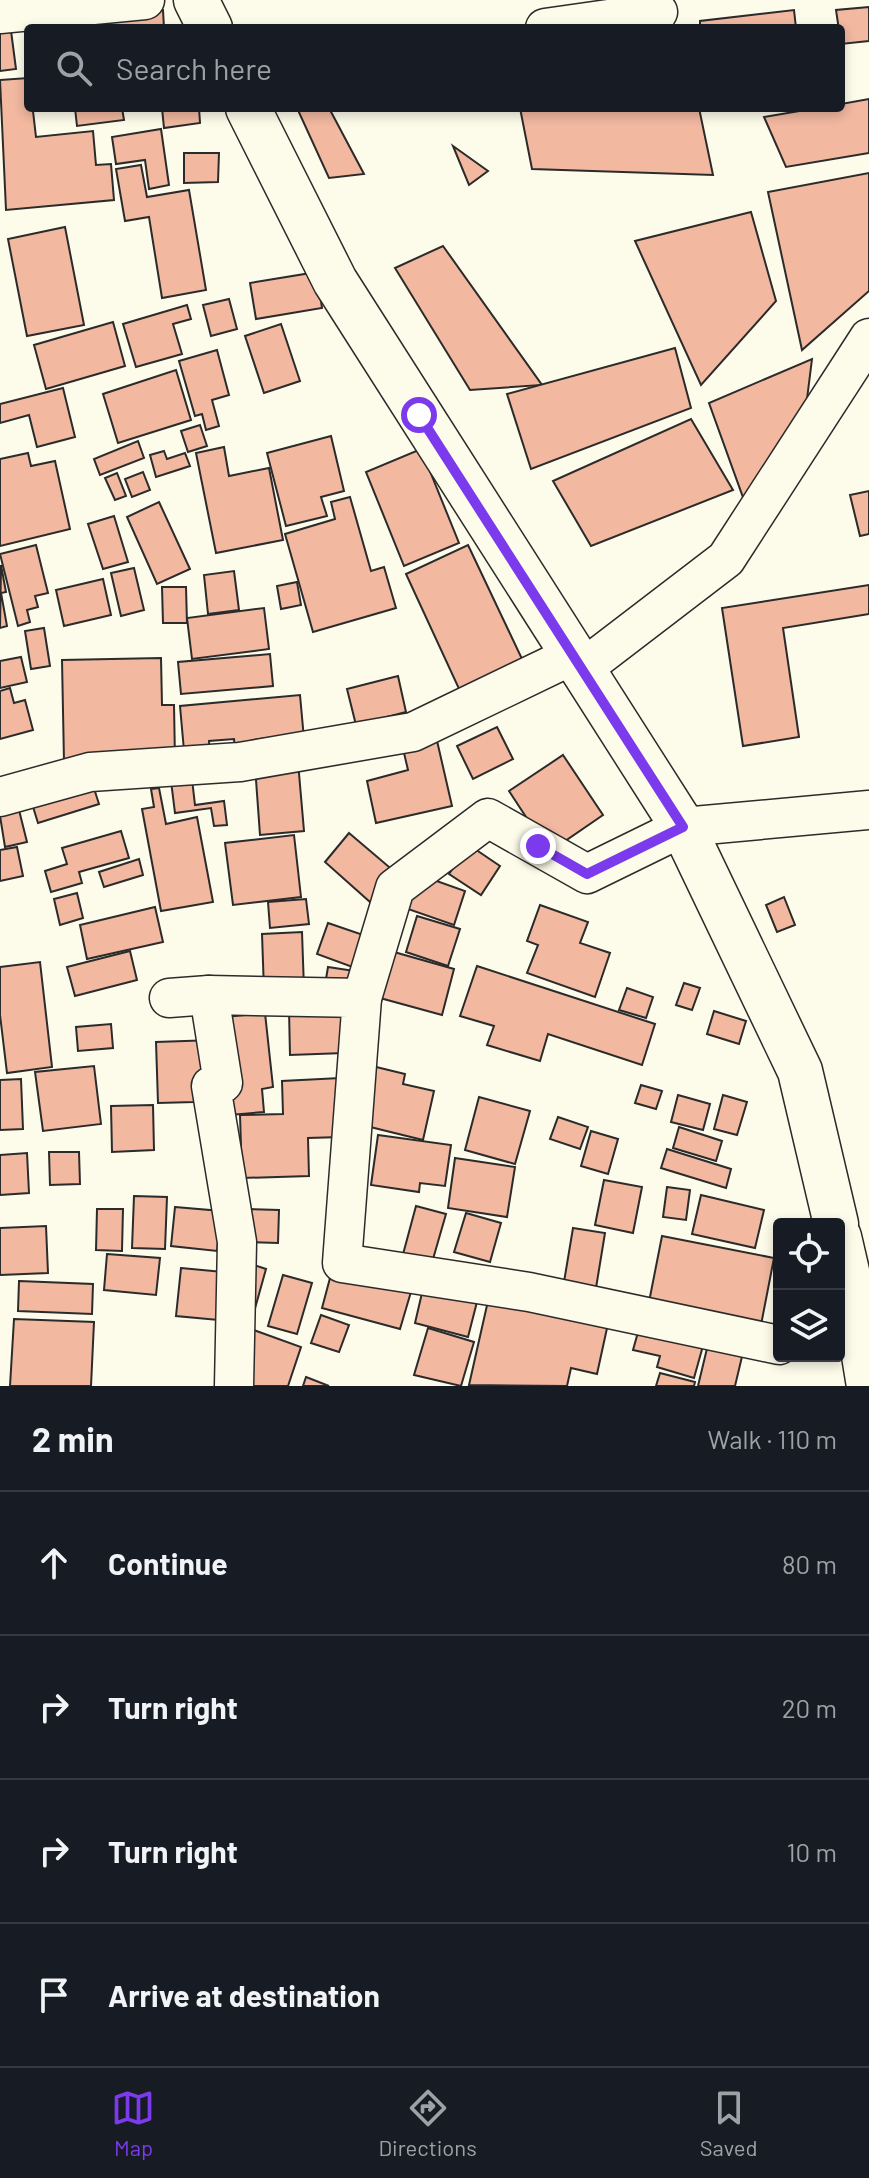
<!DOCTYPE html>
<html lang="en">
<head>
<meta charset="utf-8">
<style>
  body { margin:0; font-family:Barlow,sans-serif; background:#20242c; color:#f1f3f6 }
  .controls { position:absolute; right:24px; bottom:24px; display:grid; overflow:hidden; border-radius:8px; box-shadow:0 4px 12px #0003 }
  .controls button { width:72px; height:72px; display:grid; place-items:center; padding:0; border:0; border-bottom:2px solid #363941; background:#171b24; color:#f1f3f6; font:40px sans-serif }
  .stop { position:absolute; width:24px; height:24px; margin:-18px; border:6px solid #7c3aed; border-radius:50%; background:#fff }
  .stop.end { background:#7c3aed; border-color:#fff; box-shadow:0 2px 8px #0008 }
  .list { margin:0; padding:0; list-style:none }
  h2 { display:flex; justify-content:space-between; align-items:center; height:104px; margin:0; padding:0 32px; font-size:34px }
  h2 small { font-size:26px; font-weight:400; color:#9ea1a6 }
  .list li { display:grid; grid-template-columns:52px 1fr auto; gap:24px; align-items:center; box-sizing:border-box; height:144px; padding:0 32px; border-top:2px solid #363941 }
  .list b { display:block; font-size:30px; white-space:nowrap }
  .list em { font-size:26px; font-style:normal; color:#9ea1a6 }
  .icon { flex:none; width:44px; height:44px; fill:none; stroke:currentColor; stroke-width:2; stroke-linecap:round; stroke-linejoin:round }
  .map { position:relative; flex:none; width:869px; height:1386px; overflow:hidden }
  .search { position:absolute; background:#171b24; box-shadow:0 4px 12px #0003; left:24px; right:24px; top:24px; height:88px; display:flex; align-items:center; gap:20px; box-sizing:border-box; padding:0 28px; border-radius:8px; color:#9ea1a6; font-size:30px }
  .sheet { height:680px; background:#171b24 }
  nav { display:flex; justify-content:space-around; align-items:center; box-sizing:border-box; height:112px; border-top:2px solid #363941; background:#171b24; font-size:22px; color:#9ea1a6 }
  nav a { display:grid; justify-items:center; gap:4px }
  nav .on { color:#7c3aed }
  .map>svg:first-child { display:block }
  .building { fill:#f2b8a0; stroke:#2b2b2b; stroke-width:2 }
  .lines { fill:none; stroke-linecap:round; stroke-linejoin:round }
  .street-casing { stroke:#2b2b2b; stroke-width:41 }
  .secondary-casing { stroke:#2b2b2b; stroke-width:47 }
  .street { stroke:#fdfbea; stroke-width:38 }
  .secondary { stroke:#fdfbea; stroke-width:44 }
  .route { stroke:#7c3aed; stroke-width:10 }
</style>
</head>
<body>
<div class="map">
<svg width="869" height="1386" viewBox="0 0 869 1386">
  <rect width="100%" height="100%" fill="#fdfbea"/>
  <g class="building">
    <path d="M869,7V41L841,44L836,10Z"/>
    <path d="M163,10L164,28H93L92,16Z"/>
    <path d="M794,10L796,28H700V21Z"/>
    <path d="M10,23L16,69L0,71V24Z"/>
    <path d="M28,78V108H46L33,111L36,137L93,131L96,165L111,164L114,200L6,210L0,80Z"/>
    <path d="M869,99V153L786,167L764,117L817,108H841V104Z"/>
    <path d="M75,108H122L124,120L77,126Z"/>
    <path d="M162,108H199L200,123L164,128Z"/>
    <path d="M297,108H329L364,174L329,178Z"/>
    <path d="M520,108H699L713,175L532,169Z"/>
    <path d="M161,129L169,185L149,189L145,160L116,164L112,137Z"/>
    <path d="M453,146L488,171L469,185Z"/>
    <path d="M184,153H219L218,182L184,183Z"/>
    <path d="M141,165L147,197L189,190L206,290L162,298L149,217L125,221L116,169Z"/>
    <path d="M869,173V291L802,350L768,192Z"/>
    <path d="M751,212L776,301L701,385L635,241Z"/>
    <path d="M65,227L84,325L27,336L8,239Z"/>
    <path d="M443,246L542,385L470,390L395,268Z"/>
    <path d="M317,272L322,308L256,319L250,283Z"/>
    <path d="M229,299L237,329L211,336L203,305Z"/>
    <path d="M187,305L191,319L173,324L182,354L136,367L123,324Z"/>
    <path d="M113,322L125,366L46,389L34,345Z"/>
    <path d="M281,324L300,381L264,393L245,336Z"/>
    <path d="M675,348L691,408L531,469L507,394Z"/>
    <path d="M217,350L229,395L212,400L219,426L206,430L202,414L195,416L179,361Z"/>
    <path d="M812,359L805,415L744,500L709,403Z"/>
    <path d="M176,370L191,420L118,443L103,394Z"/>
    <path d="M63,388L75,437L37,447L29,415L0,423V404Z"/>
    <path d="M691,419L733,490L591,546L553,481Z"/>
    <path d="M200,425L207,446L188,452L181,431Z"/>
    <path d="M331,436L344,491L321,497L327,516L286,526L267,453Z"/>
    <path d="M138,441L144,458L100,475L94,459Z"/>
    <path d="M224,447L229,476L269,468L283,540L216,553L196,453Z"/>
    <path d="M421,449L459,543L404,566L366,472Z"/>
    <path d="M164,451L167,459L185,453L190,466L156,477L150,455Z"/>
    <path d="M28,453L31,466L55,461L70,529L0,546V459Z"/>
    <path d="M143,472L150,490L132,497L125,479Z"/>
    <path d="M117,473L126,496L115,500L105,478Z"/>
    <path d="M869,491V534L860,536L850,495Z"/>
    <path d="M350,497L371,571L384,567L396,608L313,632L285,534L335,519L331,502Z"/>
    <path d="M159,502L190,569L157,584L127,517Z"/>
    <path d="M114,516L128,562L103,569L88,524Z"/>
    <path d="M36,545L48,593L35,596L38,607L27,610L30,622L18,626L0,554Z"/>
    <path d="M468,545L523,661L460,691L406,574Z"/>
    <path d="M1,565L6,592L1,593L7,626L0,628Z"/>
    <path d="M134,568L144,610L121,616L111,573Z"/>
    <path d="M234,571L239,610L208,614L204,575Z"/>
    <path d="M103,579L111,615L64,626L56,590Z"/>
    <path d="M297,582L301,605L281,609L277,586Z"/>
    <path d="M869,585V614L783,628L799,737L743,746L722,608Z"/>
    <path d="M162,587H186L187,623H163Z"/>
    <path d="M264,608L269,649L192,659L187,618Z"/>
    <path d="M44,628L50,666L31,669L25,631Z"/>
    <path d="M270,654L273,686L181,694L178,662Z"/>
    <path d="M21,657L27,682L0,688V661Z"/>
    <path d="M161,658L162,705H174L175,760L64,762L62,660Z"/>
    <path d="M398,676L406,712L356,725L347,689Z"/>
    <path d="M10,688L14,703L25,700L33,730L0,739V691Z"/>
    <path d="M300,695L305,750L274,737L252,740L253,750L235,751L234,739L209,741L210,760L185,762L180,706Z"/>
    <path d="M497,727L513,759L473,779L457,746Z"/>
    <path d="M435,732L452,806L376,823L367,781L408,770L401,740Z"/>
    <path d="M563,755L603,815L549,852L509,791Z"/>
    <path d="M298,762L304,831L260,835L255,766Z"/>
    <path d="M91,779L99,804L38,823L30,797Z"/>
    <path d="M192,779L195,805L224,801L227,825L214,826L211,808L175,813L171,781Z"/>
    <path d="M159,788L166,824L197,817L213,902L161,911L142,809L154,807L151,789Z"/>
    <path d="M19,810L27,842L5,847L0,816Z"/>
    <path d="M121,831L129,858L79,872L82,883L51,892L45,871L67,864L62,848Z"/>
    <path d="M349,833L395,872L370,902L325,862Z"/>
    <path d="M294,835L301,897L233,905L225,843Z"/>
    <path d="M469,845L500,866L481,895L449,874Z"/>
    <path d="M17,847L23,876L0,881V850Z"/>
    <path d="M139,859L143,875L104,887L99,872Z"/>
    <path d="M417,874L465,891L454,925L405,908Z"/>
    <path d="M77,893L83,918L60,925L54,899Z"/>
    <path d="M784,897L795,925L777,932L766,905Z"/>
    <path d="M306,899L309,924L270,928L268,902Z"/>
    <path d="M540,905L588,922L580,943L610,953L595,997L527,973L538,945L527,941Z"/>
    <path d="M155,907L163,942L87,959L80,925Z"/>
    <path d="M417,916L460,929L448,966L406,952Z"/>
    <path d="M328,923L378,940L366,972L317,954Z"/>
    <path d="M302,932L304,989L264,991L262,934Z"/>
    <path d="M130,951L137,980L75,996L67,967Z"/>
    <path d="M394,952L454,969L442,1015L380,998Z"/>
    <path d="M40,962L52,1067L7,1073L0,1015V967Z"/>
    <path d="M477,966L655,1024L642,1065L548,1034L540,1061L487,1045L494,1026L460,1016Z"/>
    <path d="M328,967L361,972L324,991Z"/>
    <path d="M684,983L700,988L692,1010L676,1005Z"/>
    <path d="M627,988L653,997L646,1018L619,1010Z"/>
    <path d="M344,1008V1053L290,1055L289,1010Z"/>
    <path d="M714,1011L746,1021L739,1044L707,1034Z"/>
    <path d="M265,1013L273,1087L262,1089L264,1112L218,1116L225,1017Z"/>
    <path d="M111,1024L113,1048L78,1051L76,1027Z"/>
    <path d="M214,1040L216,1082L194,1083V1102L158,1103L156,1042Z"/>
    <path d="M368,1065L405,1074L403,1084L434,1091L423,1140L354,1123Z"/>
    <path d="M94,1066L101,1124L43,1131L35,1072Z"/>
    <path d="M340,1078L341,1137L308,1138L309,1176L242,1178L240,1115L283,1114L282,1081Z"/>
    <path d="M21,1079L23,1129L0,1130V1080Z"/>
    <path d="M641,1085L662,1091L656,1109L635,1103Z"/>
    <path d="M678,1095L710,1104L703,1130L671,1122Z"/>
    <path d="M723,1095L747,1102L737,1135L714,1129Z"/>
    <path d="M479,1097L530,1111L515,1164L465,1150Z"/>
    <path d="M153,1105L154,1150L112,1152L111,1106Z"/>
    <path d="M558,1117L588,1127L580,1149L550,1139Z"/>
    <path d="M679,1127L722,1141L716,1161L673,1148Z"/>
    <path d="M591,1131L618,1139L608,1174L581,1166Z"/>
    <path d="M378,1135L451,1145L445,1186L420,1183L419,1192L371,1185Z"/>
    <path d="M667,1149L731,1169L726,1188L661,1168Z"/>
    <path d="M49,1152H79L80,1184L50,1185Z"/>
    <path d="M27,1153L29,1193L0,1195V1155Z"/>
    <path d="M455,1158L515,1167L507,1217L448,1208Z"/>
    <path d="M604,1180L642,1187L633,1233L595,1225Z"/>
    <path d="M667,1187L690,1190L686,1220L663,1217Z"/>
    <path d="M701,1195L764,1210L755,1248L692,1234Z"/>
    <path d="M134,1196L167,1197L165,1249L132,1248Z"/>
    <path d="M416,1206L446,1214L431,1266L402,1258Z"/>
    <path d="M175,1207L221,1211L217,1251L171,1246Z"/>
    <path d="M97,1209H123L122,1251L96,1250Z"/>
    <path d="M247,1209L279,1210L278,1243L246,1242Z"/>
    <path d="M466,1213L501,1223L490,1262L454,1252Z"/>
    <path d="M46,1226L48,1273L0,1275V1228Z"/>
    <path d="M573,1228L605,1233L596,1288L564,1282Z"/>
    <path d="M662,1236L774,1258L761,1325L649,1302Z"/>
    <path d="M107,1254L160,1258L156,1295L104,1290Z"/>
    <path d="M334,1263L413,1285L400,1329L322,1308Z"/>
    <path d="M251,1264L266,1269L254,1312Z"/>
    <path d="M181,1268L234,1273L229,1321L176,1316Z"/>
    <path d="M283,1275L312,1283L297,1334L268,1326Z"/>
    <path d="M777,1276H779V1326H776Z"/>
    <path d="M425,1280L479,1294L468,1337L415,1323Z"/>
    <path d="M19,1281L93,1284L92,1314L18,1311Z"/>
    <path d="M490,1292L609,1319L597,1374L571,1368L567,1386L469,1385Z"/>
    <path d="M321,1315L349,1325L339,1352L311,1343Z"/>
    <path d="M642,1318L706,1335L694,1378L657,1367L660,1356L633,1350Z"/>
    <path d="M14,1319L94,1322L91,1386H10Z"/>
    <path d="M248,1328L301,1347L288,1386H248Z"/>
    <path d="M428,1328L474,1342L461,1386L414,1375Z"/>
    <path d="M710,1336L745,1344L735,1386H698Z"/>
    <path d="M660,1373L695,1382L694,1386H656Z"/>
    <path d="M306,1377L329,1386H303Z"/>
  </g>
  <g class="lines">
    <defs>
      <g id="street">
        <path d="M0,14L145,0"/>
        <path d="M545,28L658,12"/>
        <path d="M581,670L726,559L869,338"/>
        <path d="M0,797L90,772L240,762L413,732L571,656"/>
        <path d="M209,995L223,1083L211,1086L237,1242L234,1386"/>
        <path d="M169,998L209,995L362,998L342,1263L529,1292L779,1345"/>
        <path d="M362,998L395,888L488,818L587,874L683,827L869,810"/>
      </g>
      <g id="secondary">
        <path d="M196,0L210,28"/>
        <path d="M248,108L335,281L683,827L800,1071L836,1224"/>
        <path d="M839,1237L858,1319L869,1386"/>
      </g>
    </defs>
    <use href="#street" class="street-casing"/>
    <use href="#secondary" class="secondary-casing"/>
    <use href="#street" class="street"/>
    <use href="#secondary" class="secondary"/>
  </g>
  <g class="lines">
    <path class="route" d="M419,415L683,827L587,874L538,846"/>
  </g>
</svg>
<div class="controls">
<button><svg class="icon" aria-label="locate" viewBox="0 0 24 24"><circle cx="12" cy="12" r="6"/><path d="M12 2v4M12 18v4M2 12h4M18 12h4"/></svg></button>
<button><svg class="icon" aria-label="layers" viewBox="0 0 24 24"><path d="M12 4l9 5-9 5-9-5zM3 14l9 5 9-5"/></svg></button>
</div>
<div class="stop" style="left:419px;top:415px"></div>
<div class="stop end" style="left:538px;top:846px"></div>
<div class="search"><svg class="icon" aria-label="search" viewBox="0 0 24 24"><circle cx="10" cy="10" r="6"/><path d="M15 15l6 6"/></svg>Search here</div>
</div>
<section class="sheet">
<h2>2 min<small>Walk · 110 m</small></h2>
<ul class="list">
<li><svg class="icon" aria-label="ahead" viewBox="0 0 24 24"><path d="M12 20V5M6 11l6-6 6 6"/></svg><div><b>Continue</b></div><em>80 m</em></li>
<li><svg class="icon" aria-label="right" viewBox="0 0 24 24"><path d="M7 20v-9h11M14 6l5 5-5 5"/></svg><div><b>Turn right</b></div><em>20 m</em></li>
<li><svg class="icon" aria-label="right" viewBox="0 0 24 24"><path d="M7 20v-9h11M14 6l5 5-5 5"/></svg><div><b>Turn right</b></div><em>10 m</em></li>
<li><svg class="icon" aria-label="arrive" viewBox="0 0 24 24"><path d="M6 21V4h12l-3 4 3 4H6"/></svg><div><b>Arrive at destination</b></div></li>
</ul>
</section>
<nav>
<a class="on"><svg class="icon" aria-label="map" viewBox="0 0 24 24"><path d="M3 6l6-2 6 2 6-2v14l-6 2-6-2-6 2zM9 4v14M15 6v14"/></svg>Map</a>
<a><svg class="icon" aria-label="directions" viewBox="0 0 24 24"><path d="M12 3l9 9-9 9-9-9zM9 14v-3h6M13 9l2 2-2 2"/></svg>Directions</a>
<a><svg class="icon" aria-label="saved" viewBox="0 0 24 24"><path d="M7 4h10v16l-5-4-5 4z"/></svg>Saved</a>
</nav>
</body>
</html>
